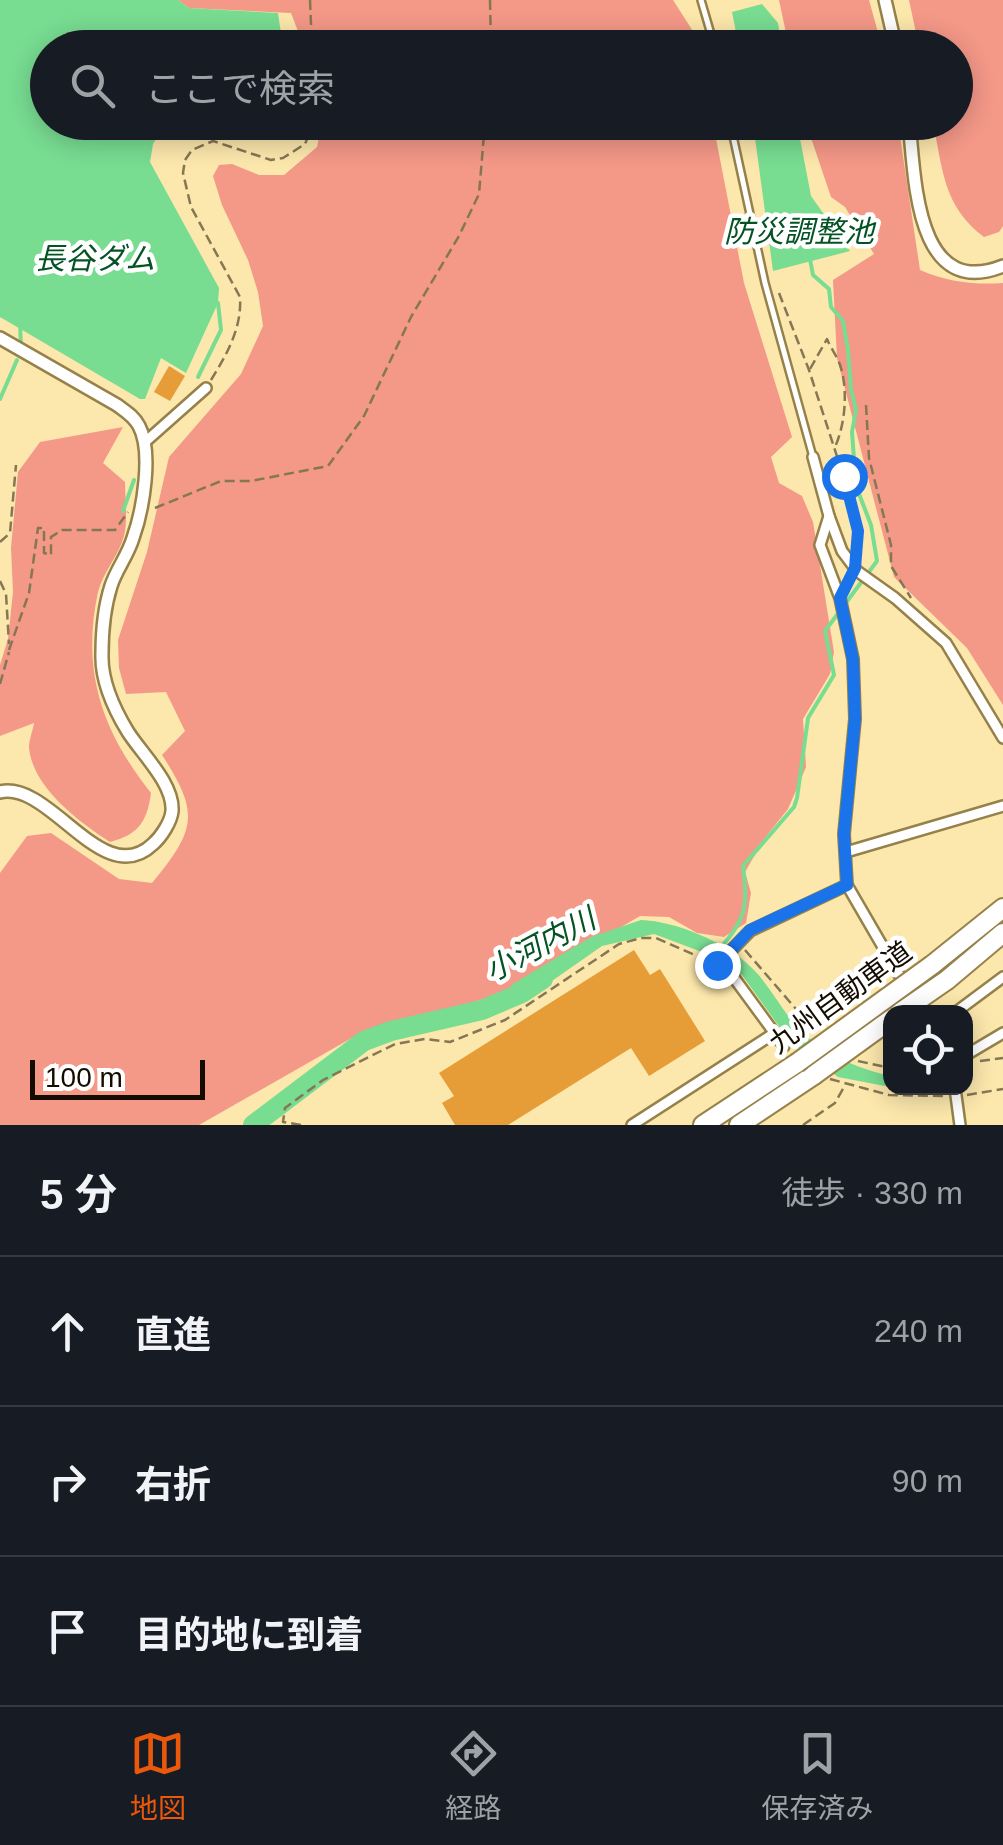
<!DOCTYPE html>
<html lang="ja">
<head>
<meta charset="utf-8">
<style>
  body { margin:0; font-family:Arial,"Noto Sans JP",sans-serif; background:#242831; color:#f1f3f6 }
  .controls { position:absolute; right:30px; bottom:30px; display:grid; overflow:hidden; border-radius:20px; box-shadow:0 5px 25px #0003 }
  .controls button { width:90px; height:90px; display:grid; place-items:center; padding:0; border:0; border-bottom:2px solid #363941; background:#171b24; color:#f1f3f6; font:50px sans-serif }
  .scale { position:absolute; left:30px; bottom:25px; width:175px; box-sizing:border-box; padding-left:10px; border:5px solid #140c00; border-top:0; font-size:28px; line-height:35px; white-space:nowrap; color:#140c00; -webkit-text-stroke:8px #fff; paint-order:stroke }
  .stop { position:absolute; width:30px; height:30px; margin:-22px; border:8px solid #1a73e8; border-radius:50%; background:#fff }
  .stop.end { background:#1a73e8; border-color:#fff; box-shadow:0 2px 10px #0008 }
  .list { margin:0; padding:0; list-style:none }
  h2 { display:flex; justify-content:space-between; align-items:center; height:130px; margin:0; padding:0 40px; font-size:42px }
  h2 small { font-size:32px; font-weight:400; color:#9ea1a6 }
  .list li { display:grid; grid-template-columns:65px 1fr auto; gap:30px; align-items:center; box-sizing:border-box; height:150px; padding:0 40px; border-top:2px solid #363941 }
  .list b { display:block; font-size:38px; white-space:nowrap }
  .list em { font-size:32px; font-style:normal; color:#9ea1a6 }
  .icon { flex:none; width:55px; height:55px; fill:none; stroke:currentColor; stroke-width:2; stroke-linecap:round; stroke-linejoin:round }
  .map { position:relative; flex:none; width:1003px; height:1125px; overflow:hidden }
  .search { position:absolute; background:#171b24; box-shadow:0 5px 25px #0003; left:30px; right:30px; top:30px; height:110px; display:flex; align-items:center; gap:25px; box-sizing:border-box; padding:0 35px; border-radius:55px; color:#9ea1a6; font-size:38px }
  .sheet { height:580px; background:#171b24 }
  nav { display:flex; justify-content:space-around; align-items:center; box-sizing:border-box; height:140px; border-top:2px solid #363941; background:#171b24; font-size:28px; color:#9ea1a6 }
  nav a { display:grid; justify-items:center; gap:5px }
  nav .on { color:#ea580c }
  .map>svg:first-child { display:block }
  .forest { fill:#f49888 }
  .water { fill:#78dc91 }
  .lines { fill:none; stroke-linecap:round; stroke-linejoin:round }
  .stream { stroke:#78dc91; stroke-width:4 }
  .river { stroke:#78dc91; stroke-width:20 }
  .building { fill:#e69d38 }
  .service-casing { stroke:#958149; stroke-width:10 }
  .minor-casing { stroke:#958149; stroke-width:14 }
  .tertiary-casing { stroke:#958149; stroke-width:16 }
  .motorway-casing { stroke:#958149; stroke-width:22 }
  .path { stroke:#857754; stroke-width:2.5; stroke-dasharray:10 5; stroke-linecap:butt }
  .service { stroke:#fff; stroke-width:5 }
  .minor { stroke:#fff; stroke-width:9 }
  .tertiary { stroke:#fff; stroke-width:11 }
  .motorway { stroke:#fff; stroke-width:18 }
  .motorway-bridge-casing { stroke:#958149; stroke-width:22; stroke-linecap:butt }
  .motorway-bridge { stroke:#fff; stroke-width:18 }
  .route { stroke:#1a73e8; stroke-width:12 }
  .labels { text-anchor:middle; stroke-width:9; stroke-linejoin:round; paint-order:stroke }
  .street-label { font-size:28px; fill:#140c00; stroke:#fff }
  .water-label { font-size:30px; font-style:italic; fill:#045324; stroke:#fff }
</style>
</head>
<body>
<div class="map">
<svg width="1003" height="1125" viewBox="0 0 1003 1125">
  <rect width="100%" height="100%" fill="#fce7ac"/>
  <g class="forest">
    <path d="M178,0H673L696,36L698,47H304L291,13L189,8Z"/>
    <path d="M779,0H869L882,47H789Z"/>
    <path d="M909,0H1003V226L999,232L984,237C943,206 943,170 933,123L956,122V48L919,47Z"/>
    <path d="M322,123H713L744,283L792,437L771,457L779,483L802,496L813,522L834,652L830,674L803,719L806,767L788,809L764,839L745,872L751,893L746,923L724,937L697,933L669,917L640,916L517,988L453,1009L413,1016L364,1031L199,1125H0V873L27,836L51,833L119,879L152,883C196,830 200,813 162,755L185,731L166,692L126,694L119,668L118,640L147,552L169,457L241,374L263,326L258,292L248,260L222,205L213,176L219,165L232,164L259,175H284L317,147Z"/>
    <path d="M806,123H898L920,270C948,282 973,285 1003,283V705L967,648L894,577L837,358L833,280L874,254L845,207L831,197Z"/>
    <path d="M123,427L103,463L125,482C125,498 128,520 124,536C119,555 103,572 98,592C81,671 102,731 151,793C147,822 138,835 110,842C79,822 32,787 29,747C29,740 33,730 34,723L0,736V665L8,639L13,592L11,548L18,472L40,442Z"/>
  </g>
  <g class="water">
    <path d="M0,0H178L189,8L278,13L283,47L48,48V122L166,123L153,144L150,162L219,288L218,303L186,373L161,358L145,399H140L0,317Z"/>
    <path d="M762,4L778,23L782,47H739L732,12Z"/>
    <path d="M753,123H797L811,196L850,251L773,271Z"/>
    <path d="M641,920C676,921 728,943 753,969C771,987 783,1013 801,1031C827,1056 857,1068 890,1076V1087L838,1077L791,1043L742,975L710,955L654,934L602,946L529,997L511,985L591,937Z"/>
  </g>
  <g class="lines">
    <g class="stream">
      <path d="M20,323L21,348"/>
      <path d="M198,377L221,330L218,303"/>
      <path d="M0,399L17,360"/>
      <path d="M123,511L134,480"/>
      <path d="M720,948C747,919 748,903 743,866L794,807L797,798L808,718L834,675L825,631L877,561L871,525L856,486L852,432L856,410L851,390L848,350L843,321L831,307L829,289L813,275L810,259"/>
    </g>
    <path class="river" d="M253,1125L364,1041L391,1031L482,1010L522,993L543,979"/>
  </g>
  <g class="building">
    <path d="M169,366L185,376L170,401L154,392Z"/>
    <path d="M634,950L650,975L660,969L705,1041L649,1076L631,1048L508,1125H455L442,1103L454,1096L439,1073Z"/>
  </g>
  <g class="lines">
    <defs>
      <g id="service">
        <path d="M701,0L715,48"/>
        <path d="M730,122L765,283L813,457"/>
      </g>
      <g id="minor">
        <path d="M144,443L206,388"/>
        <path d="M813,457L829,516L842,551L857,571L895,598L946,643L1003,738"/>
        <path d="M829,516L820,545L840,598L853,659L855,719L844,834L847,885L905,985"/>
        <path d="M846,852L1003,806"/>
        <path d="M956,1012L1003,977"/>
        <path d="M784,1046L732,975L717,965L750,931L847,885"/>
        <path d="M966,1055L1003,1033"/>
        <path d="M955,1088L960,1125"/>
        <path d="M632,1125L773,1034"/>
      </g>
      <g id="tertiary">
        <path d="M885,0L896,48"/>
        <path d="M909,122C915,177 915,301 1003,266"/>
        <path d="M0,338L117,405C125,411 134,416 139,426C153,452 143,510 133,538C128,555 116,570 111,586C104,608 102,632 102,654C101,681 114,709 128,732C142,754 174,784 172,811C171,822 161,837 153,844C103,892 50,780 0,792"/>
      </g>
      <g id="motorway">
        <path d="M932,965L1003,908"/>
        <path d="M947,980L1003,933"/>
        <path d="M703,1125L797,1063"/>
        <path d="M739,1125L814,1075"/>
      </g>
    </defs>
    <use href="#service" class="service-casing"/>
    <use href="#minor" class="minor-casing"/>
    <use href="#tertiary" class="tertiary-casing"/>
    <use href="#motorway" class="motorway-casing"/>
    <g class="path">
      <path d="M310,0L312,48"/>
      <path d="M490,0L491,48"/>
      <path d="M779,293L809,370L857,518L856,550"/>
      <path d="M810,369L827,339C831,349 839,359 841,368C848,392 845,425 835,447"/>
      <path d="M211,380C227,354 242,328 240,297L191,207L183,173L185,160L192,150L213,141L271,160L283,158L305,144L314,122"/>
      <path d="M866,405L869,458L891,545V566L911,598"/>
      <path d="M155,508L221,481H251L328,466L364,416L411,317L459,236L479,194L485,122"/>
      <path d="M0,542L10,533L16,465"/>
      <path d="M0,581L6,594L9,644"/>
      <path d="M9,650L29,593L38,528H44V553L51,555V537L62,530H115L128,512"/>
      <path d="M0,684L9,652"/>
      <path d="M745,950L815,1031"/>
      <path d="M858,1061L890,1068"/>
      <path d="M980,1061L1003,1058"/>
      <path d="M830,1079L889,1095L944,1096"/>
      <path d="M967,1095L1003,1089"/>
      <path d="M301,1125L283,1122L285,1108L323,1080L395,1044L425,1039L450,1042L505,1020L619,944L641,938H656L706,960"/>
      <path d="M803,1125L835,1103L844,1087"/>
    </g>
    <use href="#service" class="service"/>
    <use href="#minor" class="minor"/>
    <use href="#tertiary" class="tertiary"/>
    <use href="#motorway" class="motorway"/>
    <defs>
      <g id="motorway-bridge">
        <path d="M901,1012L947,980"/>
        <path d="M797,1063L932,965"/>
        <path d="M814,1075L890,1020"/>
      </g>
    </defs>
    <use href="#motorway-bridge" class="motorway-bridge-casing"/>
    <use href="#motorway-bridge" class="motorway-bridge"/>
  </g>
  <g class="lines">
    <path class="route" d="M717,965L750,930L847,885L844,834L855,719L853,660L840,598L855,568L858,531L844,476"/>
  </g>
  <g class="labels">
    <g class="street-label">
      <text transform="translate(840 997) rotate(-36)" y="10">九州自動車道</text>
    </g>
    <g class="water-label">
      <text x="799" y="242">防災調整池</text>
      <text x="95" y="269">長谷ダム</text>
      <text transform="translate(540 945) rotate(-28)" y="10">小河内川</text>
    </g>
  </g>
</svg>
<div class="controls">
<button><svg class="icon" aria-label="locate" viewBox="0 0 24 24"><circle cx="12" cy="12" r="6"/><path d="M12 2v4M12 18v4M2 12h4M18 12h4"/></svg></button>
</div>
<div class="scale">100 m</div>
<div class="stop" style="left:844px;top:476px"></div>
<div class="stop end" style="left:717px;top:965px"></div>
<div class="search"><svg class="icon" aria-label="search" viewBox="0 0 24 24"><circle cx="10" cy="10" r="6"/><path d="M15 15l6 6"/></svg>ここで検索</div>
</div>
<section class="sheet">
<h2>5 分<small>徒歩 · 330 m</small></h2>
<ul class="list">
<li><svg class="icon" aria-label="ahead" viewBox="0 0 24 24"><path d="M12 20V5M6 11l6-6 6 6"/></svg><div><b>直進</b></div><em>240 m</em></li>
<li><svg class="icon" aria-label="right" viewBox="0 0 24 24"><path d="M7 20v-9h11M14 6l5 5-5 5"/></svg><div><b>右折</b></div><em>90 m</em></li>
<li><svg class="icon" aria-label="arrive" viewBox="0 0 24 24"><path d="M6 21V4h12l-3 4 3 4H6"/></svg><div><b>目的地に到着</b></div></li>
</ul>
</section>
<nav>
<a class="on"><svg class="icon" aria-label="map" viewBox="0 0 24 24"><path d="M3 6l6-2 6 2 6-2v14l-6 2-6-2-6 2zM9 4v14M15 6v14"/></svg>地図</a>
<a><svg class="icon" aria-label="directions" viewBox="0 0 24 24"><path d="M12 3l9 9-9 9-9-9zM9 14v-3h6M13 9l2 2-2 2"/></svg>経路</a>
<a><svg class="icon" aria-label="saved" viewBox="0 0 24 24"><path d="M7 4h10v16l-5-4-5 4z"/></svg>保存済み</a>
</nav>
</body>
</html>
